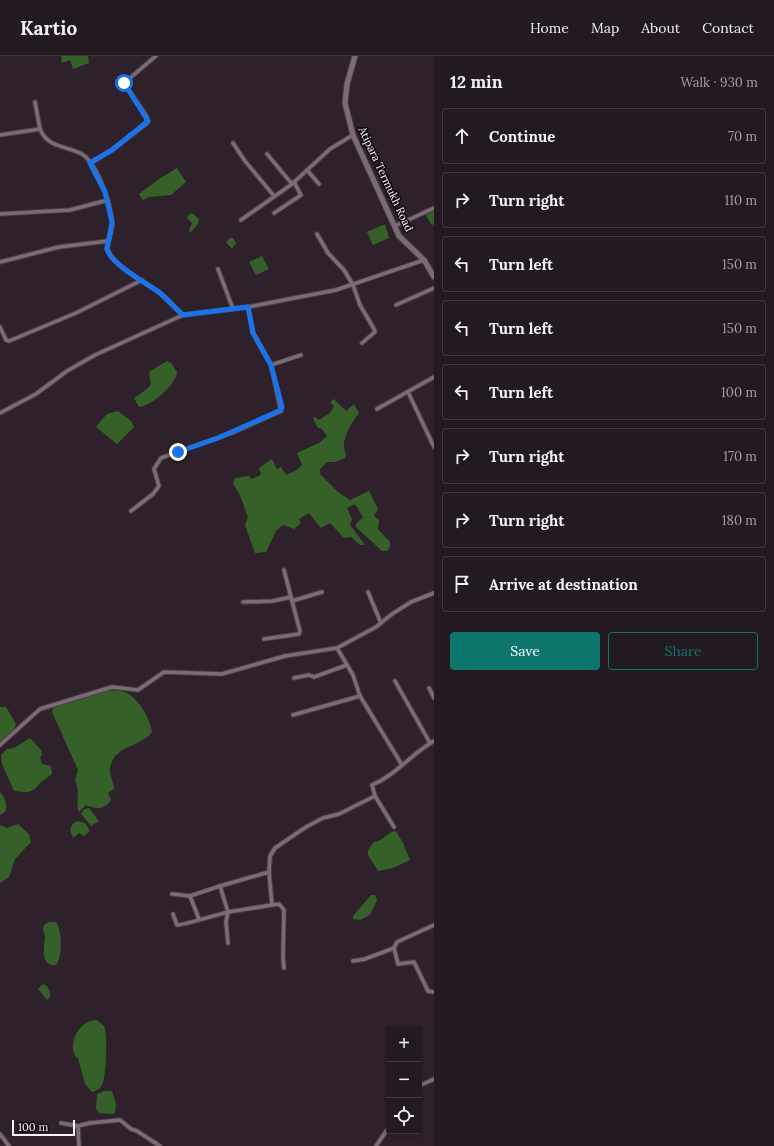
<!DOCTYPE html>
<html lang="en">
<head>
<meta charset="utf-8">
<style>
  body { margin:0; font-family:Lora,serif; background:#2b2229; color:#f1f3f6 }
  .controls { position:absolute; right:12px; bottom:12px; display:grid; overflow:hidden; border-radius:4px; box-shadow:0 2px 6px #0003 }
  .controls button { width:36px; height:36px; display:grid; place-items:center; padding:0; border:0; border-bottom:1px solid #40383e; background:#231920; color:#f1f3f6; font:20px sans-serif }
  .scale { position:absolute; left:12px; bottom:10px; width:63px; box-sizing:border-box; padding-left:4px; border:2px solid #fbf2f8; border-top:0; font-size:11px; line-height:14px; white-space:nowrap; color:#fbf2f8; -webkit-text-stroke:3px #130d11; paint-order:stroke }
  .stop { position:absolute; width:12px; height:12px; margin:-9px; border:3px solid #1a73e8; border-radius:50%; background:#fff }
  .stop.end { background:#1a73e8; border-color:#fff; box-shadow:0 1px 4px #0008 }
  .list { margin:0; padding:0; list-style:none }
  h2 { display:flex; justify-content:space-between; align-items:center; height:52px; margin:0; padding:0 16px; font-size:17px }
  h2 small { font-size:13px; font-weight:400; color:#a3a0a5 }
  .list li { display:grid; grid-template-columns:26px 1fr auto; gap:12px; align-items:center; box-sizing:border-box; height:56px; margin:0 8px 8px; padding:0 8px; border:1px solid #40383e; border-radius:4px }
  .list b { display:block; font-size:15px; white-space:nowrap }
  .list em { font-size:13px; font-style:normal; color:#a3a0a5 }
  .actions { display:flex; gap:8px; padding:12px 16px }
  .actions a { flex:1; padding:9px 0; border:1px solid #0f766e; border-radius:4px; text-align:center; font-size:14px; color:#0f766e }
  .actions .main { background:#0f766e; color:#fff }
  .icon { flex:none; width:22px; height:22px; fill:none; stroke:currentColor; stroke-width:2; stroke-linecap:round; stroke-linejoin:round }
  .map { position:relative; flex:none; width:434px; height:1090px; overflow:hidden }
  header { display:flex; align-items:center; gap:24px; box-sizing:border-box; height:56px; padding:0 20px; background:#231920; border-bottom:1px solid #40383e }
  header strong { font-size:19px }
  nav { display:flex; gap:22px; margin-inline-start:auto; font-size:14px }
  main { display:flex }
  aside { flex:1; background:#231920 }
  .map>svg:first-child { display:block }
  .water { fill:#356129 }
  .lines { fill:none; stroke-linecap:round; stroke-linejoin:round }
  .street-casing { stroke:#483d45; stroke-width:5.5 }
  .secondary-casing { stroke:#483d45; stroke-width:7 }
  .street { stroke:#7b6b76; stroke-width:3.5 }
  .secondary { stroke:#7b6b76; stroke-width:5 }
  .route { stroke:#1a73e8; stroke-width:5 }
  .labels { text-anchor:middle; stroke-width:3.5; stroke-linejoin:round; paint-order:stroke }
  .street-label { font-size:11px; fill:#fbf2f8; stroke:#130d11 }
</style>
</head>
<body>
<header>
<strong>Kartio</strong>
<nav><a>Home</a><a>Map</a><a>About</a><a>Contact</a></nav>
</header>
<main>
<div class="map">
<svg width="434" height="1090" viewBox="0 0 434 1090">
  <rect width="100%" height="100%" fill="#2f212b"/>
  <g class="water">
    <path d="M61,0H88L89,7L73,13L70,4L62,7Z"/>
    <path d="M177,112L186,126L171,139L149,141L143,144L139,138L159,123Z"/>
    <path d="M434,155V169L431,168L426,159Z"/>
    <path d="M192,157L199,163L198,168L190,177L189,174L192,167L187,162L188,159Z"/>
    <path d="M385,168L389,182L373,189L367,176Z"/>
    <path d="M230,182H233L236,187L232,193L226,186Z"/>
    <path d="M262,200L269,213L256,219L249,206Z"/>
    <path d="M167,305L171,307L177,316C176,329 151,350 139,351L134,342C139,338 149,333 151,328L149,316Z"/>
    <path d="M334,343L346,355L354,348L359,357C351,367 339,386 346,398L345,402L335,406H327L320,413V418L338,436L350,444L369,435L378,453L374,460L379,464L378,473L390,486V491L387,495H382L356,471V468L363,461L355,448L347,452L352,463L350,469L365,489H360L351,481L344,482L330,467L321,472L309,457L299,463L301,467L294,473L283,469L276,475L266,496L255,497L245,469L248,461L239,437L233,428L235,422L249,420L251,423L261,419L259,412L272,403L277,413L281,411L286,419L295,415L302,409L297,397L319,387L327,380L321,372H318L313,362L315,361L319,364L330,357L334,350L330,346Z"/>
    <path d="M118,355L131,365L134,371L117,388L96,371L107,358Z"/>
    <path d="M106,634C111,635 117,634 122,635C137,639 150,662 152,676C141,691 115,689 110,711C109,719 114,726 114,733L108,737L111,744C104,755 96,753 86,749L79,756C75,751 81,735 75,724L78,714L52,656L54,650Z"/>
    <path d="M0,651H6L16,668L12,677L0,688Z"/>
    <path d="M30,682L41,694L42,699L40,702L42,708L51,710L52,718C49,721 44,723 41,726C31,739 28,736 14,735L2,708L1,699L7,693L14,692Z"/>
    <path d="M0,736C5,740 8,750 5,756L0,759Z"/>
    <path d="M89,752L99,765L91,770L81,758L84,753Z"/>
    <path d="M77,765L85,767L90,775L84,780L79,777L73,782L70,774L72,769Z"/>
    <path d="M18,768L29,778L31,786L15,803L9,821L0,827V769L7,772Z"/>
    <path d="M396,775L403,787L410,804L393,812L378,815L368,799V794L374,786C384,785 386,776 396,775Z"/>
    <path d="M371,839H375L377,844L370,859L360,864L353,863V860Z"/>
    <path d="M50,866H56C62,875 63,900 56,909C40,911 44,891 45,882C45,878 43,875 43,872C44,868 47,867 50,866Z"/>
    <path d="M43,928L47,930C50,935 52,940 47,944L38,933Z"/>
    <path d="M97,964C99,966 102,968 104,970C108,978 106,1022 102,1029C100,1033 96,1035 92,1036L85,1028L78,1002L75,1000C68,985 80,964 97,964Z"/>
    <path d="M112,1035L116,1048L115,1057L112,1058L99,1057L96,1053L97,1038L104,1035Z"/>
  </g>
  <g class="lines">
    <defs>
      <g id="street">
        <path d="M35,46L40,73"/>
        <path d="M0,79L40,73C47,91 65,90 80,97C97,105 111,149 112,166C113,175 108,184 107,193C113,210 145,226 160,237C168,244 175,252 183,259"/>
        <path d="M233,87L245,105L274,140"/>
        <path d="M267,98L292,128"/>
        <path d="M90,107L112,94L147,67V61L124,27L156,0"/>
        <path d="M307,114L319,128"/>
        <path d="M274,157L301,139L294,126"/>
        <path d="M0,158L70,154L108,144"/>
        <path d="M241,164L292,128L330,93L353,79"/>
        <path d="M395,170L434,152"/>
        <path d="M317,178L328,197L344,214L353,229L360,249L374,273L375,276L362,287"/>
        <path d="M0,206L59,191L108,185"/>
        <path d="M218,213L233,253"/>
        <path d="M396,249L434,232"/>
        <path d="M0,271L6,284L9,285L76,257L142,224"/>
        <path d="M271,309L301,299"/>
        <path d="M408,336L434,391"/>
        <path d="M377,353L434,321"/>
        <path d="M0,357L36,338L67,315L95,299L183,259L248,251L336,234L424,204"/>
        <path d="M131,455L153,438L159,430L154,413L161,402L234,376L281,355L271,309L253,277L248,251"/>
        <path d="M284,514L291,541"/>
        <path d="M368,536L381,567"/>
        <path d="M243,546L273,545L291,541L292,545"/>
        <path d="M264,583L299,578L300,575L292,545L322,536"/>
        <path d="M337,592L353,619L360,640L402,709"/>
        <path d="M294,622L309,619L314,621L347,609"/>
        <path d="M395,625L430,687"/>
        <path d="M429,632L434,642"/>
        <path d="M293,659L360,640"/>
        <path d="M0,689L40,653L112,631L138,634L164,616L222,618L285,600L337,592L376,571L392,558L411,546L434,537"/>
        <path d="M375,740L394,771"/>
        <path d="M172,838L190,840"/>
        <path d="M272,849L279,848L284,854L283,901L284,912"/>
        <path d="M173,858L177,869C180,870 220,858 228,856L220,830L269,816"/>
        <path d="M199,863L190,840L220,830"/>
        <path d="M228,887L226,866L228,856L272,849L269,816L270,800L275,792L306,771L323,762L339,758L375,740L372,729C396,719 411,698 434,685"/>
        <path d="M394,892L398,908L414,906L428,935L434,936"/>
        <path d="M353,905L365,903L394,892L397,886L434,869"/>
        <path d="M419,1030L434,1023"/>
        <path d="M61,1067L78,1070L90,1067L120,1064L131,1073L137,1075L160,1090"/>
        <path d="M78,1070L79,1090"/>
        <path d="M0,1078L9,1090"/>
        <path d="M376,1090L389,1071"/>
      </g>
      <path id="secondary" d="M355,0L347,28L345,47L353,79L399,180L424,204L434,221"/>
    </defs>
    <use href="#street" class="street-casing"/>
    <use href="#secondary" class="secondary-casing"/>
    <use href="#street" class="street"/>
    <use href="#secondary" class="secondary"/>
  </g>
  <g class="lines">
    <path class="route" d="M124,27L148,65L112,94L90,107L105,136L112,166L107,193C113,210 145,226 160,237C168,244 175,252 183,259L248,251L253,277L271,309L282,351L281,354L218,382L178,396"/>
  </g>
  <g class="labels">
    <g class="street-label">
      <text transform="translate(386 123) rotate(65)" y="4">Atipara Termukh Road</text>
    </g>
  </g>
</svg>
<div class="controls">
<button>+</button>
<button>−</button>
<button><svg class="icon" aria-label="locate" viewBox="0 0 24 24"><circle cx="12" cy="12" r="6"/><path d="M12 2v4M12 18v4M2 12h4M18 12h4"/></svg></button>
</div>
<div class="scale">100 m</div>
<div class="stop" style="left:124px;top:27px"></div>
<div class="stop end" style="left:178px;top:396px"></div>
</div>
<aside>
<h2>12 min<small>Walk · 930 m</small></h2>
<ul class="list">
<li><svg class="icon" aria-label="ahead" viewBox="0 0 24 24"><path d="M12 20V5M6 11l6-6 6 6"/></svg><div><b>Continue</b></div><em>70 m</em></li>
<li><svg class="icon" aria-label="right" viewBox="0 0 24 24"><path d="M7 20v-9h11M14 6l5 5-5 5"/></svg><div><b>Turn right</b></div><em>110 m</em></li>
<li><svg class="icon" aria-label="left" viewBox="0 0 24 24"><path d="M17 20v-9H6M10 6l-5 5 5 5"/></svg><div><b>Turn left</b></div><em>150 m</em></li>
<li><svg class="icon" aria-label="left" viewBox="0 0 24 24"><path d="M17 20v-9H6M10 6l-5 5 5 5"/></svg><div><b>Turn left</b></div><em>150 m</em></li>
<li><svg class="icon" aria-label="left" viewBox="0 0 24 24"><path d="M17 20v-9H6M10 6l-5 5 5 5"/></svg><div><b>Turn left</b></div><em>100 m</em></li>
<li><svg class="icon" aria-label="right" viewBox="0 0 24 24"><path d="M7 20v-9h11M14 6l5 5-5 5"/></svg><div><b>Turn right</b></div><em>170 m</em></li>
<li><svg class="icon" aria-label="right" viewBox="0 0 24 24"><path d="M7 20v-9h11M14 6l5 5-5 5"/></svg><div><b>Turn right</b></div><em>180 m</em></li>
<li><svg class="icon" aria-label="arrive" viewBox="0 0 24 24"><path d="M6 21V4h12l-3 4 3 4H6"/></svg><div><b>Arrive at destination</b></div></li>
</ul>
<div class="actions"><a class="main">Save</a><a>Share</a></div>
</aside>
</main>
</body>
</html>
